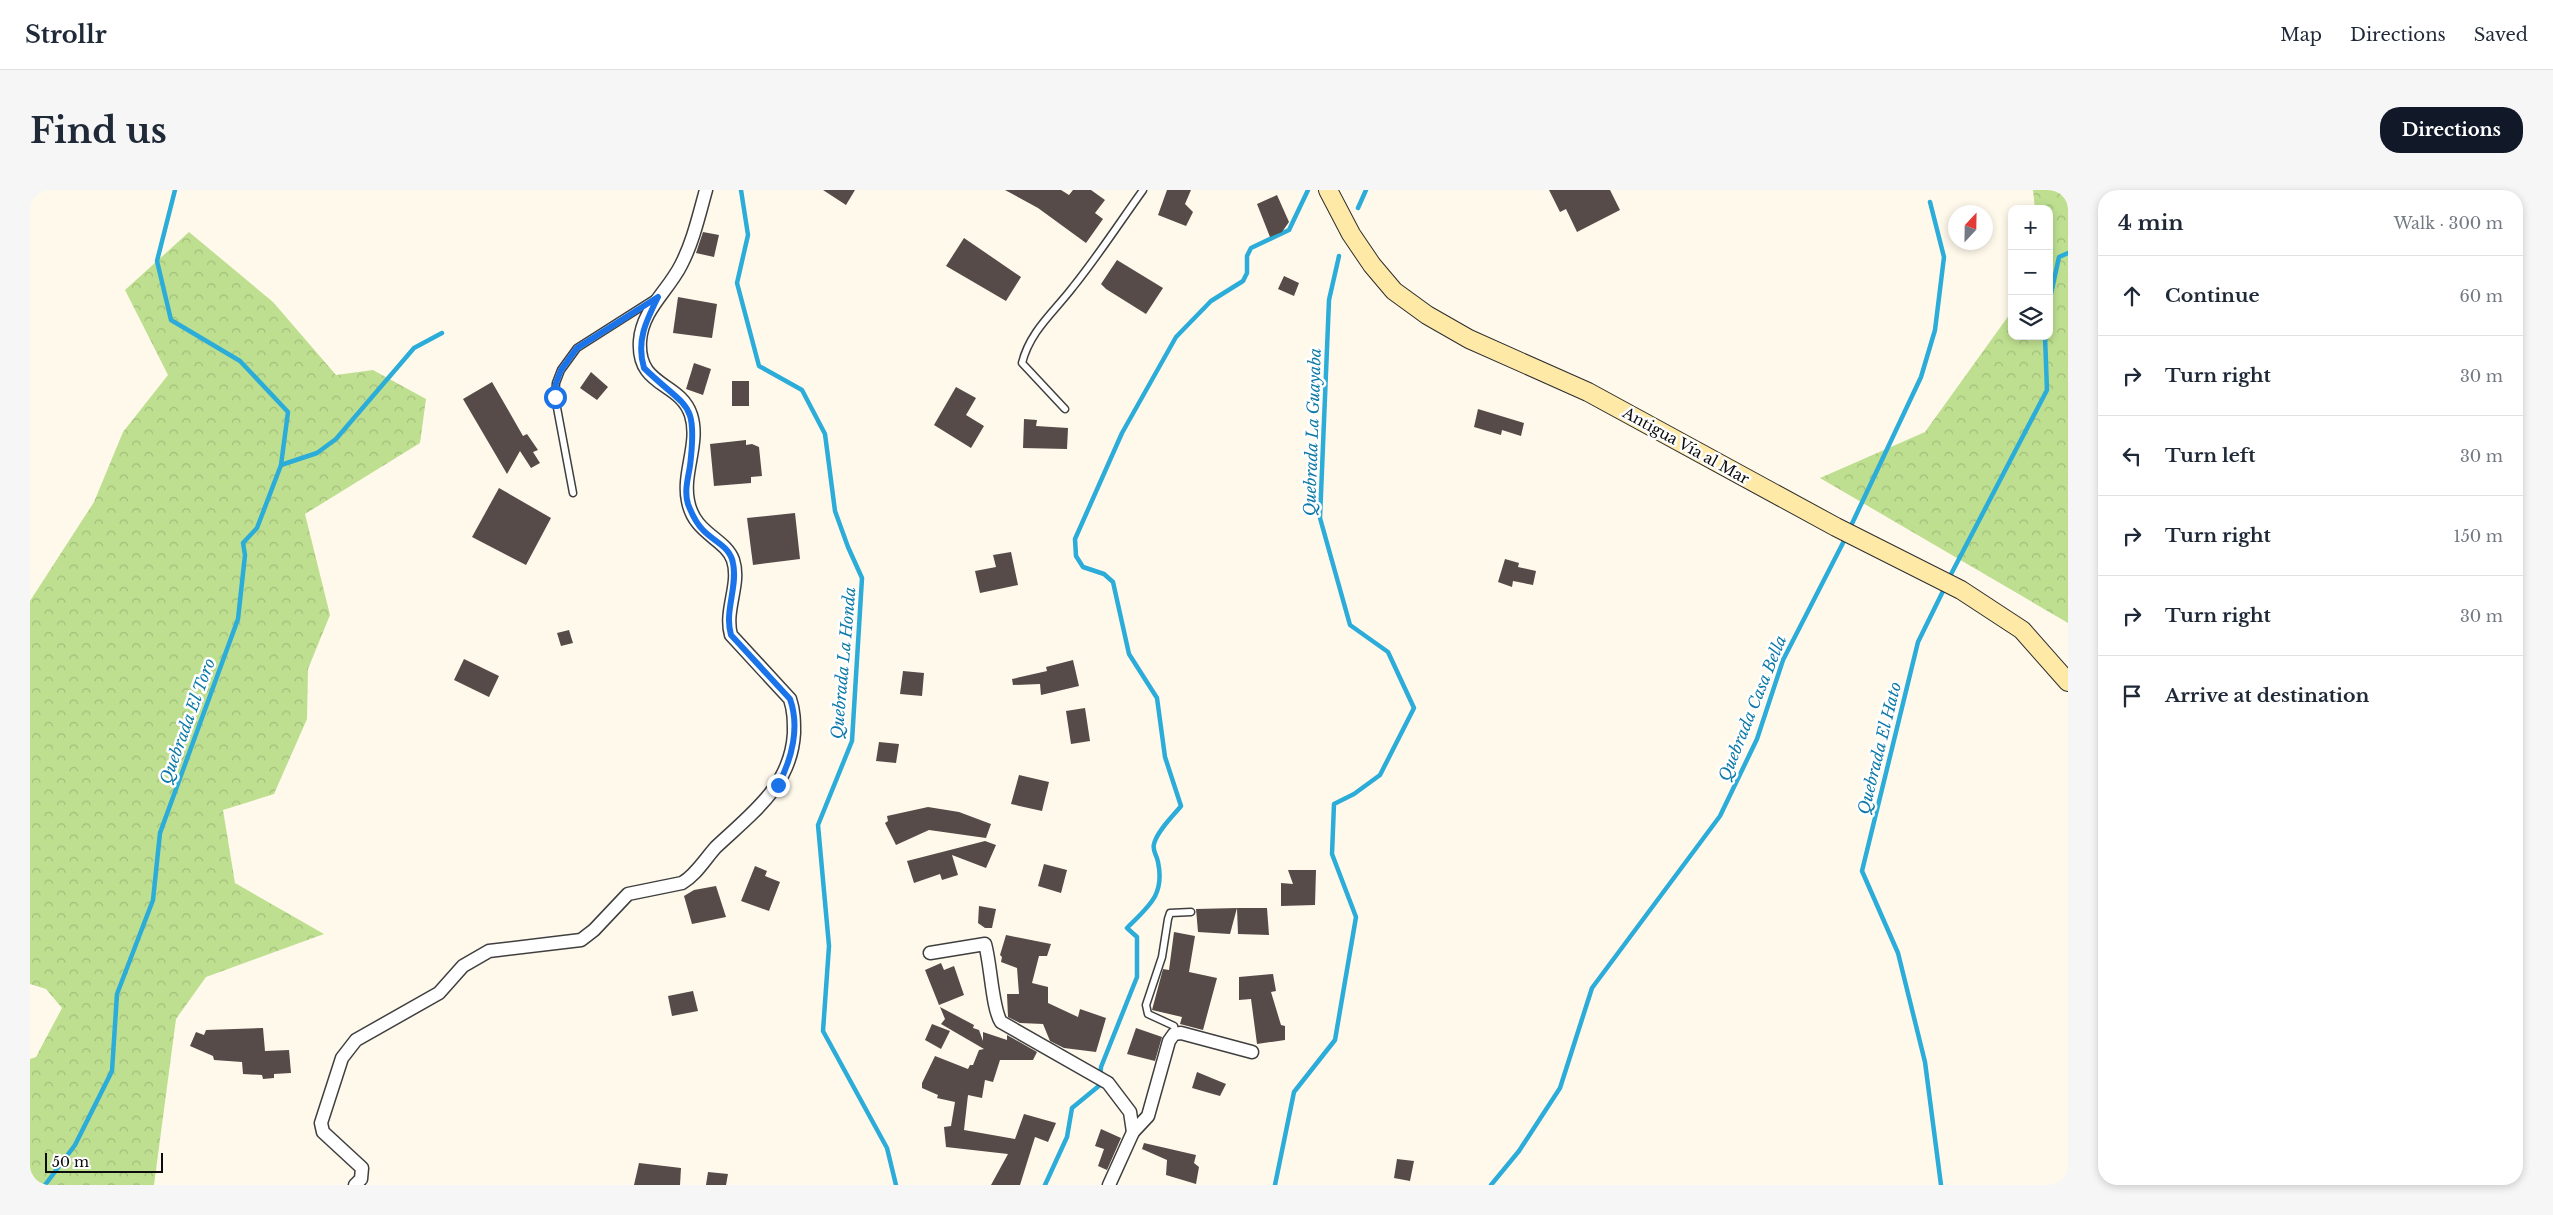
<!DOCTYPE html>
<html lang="en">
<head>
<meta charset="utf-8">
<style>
  body { margin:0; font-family:"Libre Baskerville",serif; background:#f6f6f7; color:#1f2937 }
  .controls { position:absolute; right:15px; top:15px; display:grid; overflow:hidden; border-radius:10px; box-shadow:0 2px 8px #0003 }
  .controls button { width:45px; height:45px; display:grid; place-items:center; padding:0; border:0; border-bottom:1px solid #e0e1e3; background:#fff; color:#1f2937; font:25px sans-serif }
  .compass { position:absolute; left:1918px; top:15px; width:45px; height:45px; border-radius:50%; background:#fff; box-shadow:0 2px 8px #0003; rotate:22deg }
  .scale { position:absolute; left:15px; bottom:12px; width:118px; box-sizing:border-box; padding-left:5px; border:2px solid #0c0c0c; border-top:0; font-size:14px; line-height:18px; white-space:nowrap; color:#0c0c0c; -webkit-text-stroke:4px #fff; paint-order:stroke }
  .stop { position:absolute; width:15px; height:15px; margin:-11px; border:4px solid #1a73e8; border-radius:50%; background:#fff }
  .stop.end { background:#1a73e8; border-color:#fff; box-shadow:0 1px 5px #0008 }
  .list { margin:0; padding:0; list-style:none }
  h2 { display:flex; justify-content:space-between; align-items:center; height:65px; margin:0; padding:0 20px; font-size:21px }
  h2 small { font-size:16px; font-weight:400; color:#747a83 }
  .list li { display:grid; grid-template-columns:32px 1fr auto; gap:15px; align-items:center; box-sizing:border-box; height:80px; padding:0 20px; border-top:1px solid #e0e1e3 }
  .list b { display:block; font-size:19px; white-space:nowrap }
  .list em { font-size:16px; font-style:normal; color:#747a83 }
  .icon { flex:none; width:28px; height:28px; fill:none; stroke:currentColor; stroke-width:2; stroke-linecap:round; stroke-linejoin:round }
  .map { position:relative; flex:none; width:2038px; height:995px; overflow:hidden; border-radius:20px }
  header { display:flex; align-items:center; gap:30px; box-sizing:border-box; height:70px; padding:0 25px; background:#fff; border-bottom:1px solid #e0e1e3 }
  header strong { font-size:24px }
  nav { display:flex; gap:28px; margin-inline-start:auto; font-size:18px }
  .intro { display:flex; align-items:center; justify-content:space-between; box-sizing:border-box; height:120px; padding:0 30px }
  h1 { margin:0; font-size:35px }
  .button { padding:12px 22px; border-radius:20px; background:#111827; color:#fff; font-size:18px; font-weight:700 }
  main { display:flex; gap:30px; padding:0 30px }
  aside { flex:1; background:#fff; border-radius:20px; box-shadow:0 2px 8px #0003 }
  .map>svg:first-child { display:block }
  .forest { fill:url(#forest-crowns) }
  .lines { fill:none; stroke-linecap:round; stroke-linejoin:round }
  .stream { stroke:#2cacd9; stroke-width:4.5 }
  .building { fill:#564b48 }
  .lane-casing { stroke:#3f3f3f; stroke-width:9 }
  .street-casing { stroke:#3f3f3f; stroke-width:15 }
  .secondary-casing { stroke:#2e2e2e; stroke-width:20 }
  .lane { stroke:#fff; stroke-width:6 }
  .street { stroke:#fff; stroke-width:12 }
  .secondary { stroke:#ffe9a7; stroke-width:18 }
  .route { stroke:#1a73e8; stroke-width:6 }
  .labels { text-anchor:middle; stroke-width:5; stroke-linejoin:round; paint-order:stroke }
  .street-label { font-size:15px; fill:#0c0c0c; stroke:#fff }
  .water-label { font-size:16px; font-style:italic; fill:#0b79a9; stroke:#fff }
</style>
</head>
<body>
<header>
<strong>Strollr</strong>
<nav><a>Map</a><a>Directions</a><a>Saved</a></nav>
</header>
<div class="intro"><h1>Find us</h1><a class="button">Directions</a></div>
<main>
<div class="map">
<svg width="2038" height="995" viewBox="0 0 2038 995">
  <defs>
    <pattern id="forest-crowns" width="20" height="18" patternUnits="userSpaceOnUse" patternTransform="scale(1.25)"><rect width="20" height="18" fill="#bedf90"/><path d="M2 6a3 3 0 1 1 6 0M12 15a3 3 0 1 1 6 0" fill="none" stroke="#a2be7b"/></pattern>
  </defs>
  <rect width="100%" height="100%" fill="#fff9ec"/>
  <g class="forest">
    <path d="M2003,0H2038V433L1790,288L1895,242L1982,121V146H2019V19H2005Z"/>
    <path d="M159,42L243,112L306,185L343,180L396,209L390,253L275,324L300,425L278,479L277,529L244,604L193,620L205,693L294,744L176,787L146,829L124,995H0V869L6,867L32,818L16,799L0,794V411L64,312L93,242L138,185L95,100Z"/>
  </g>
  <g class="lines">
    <g class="stream">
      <path d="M145,0L127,71L141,130L210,171L258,222L251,275"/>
      <path d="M711,0L718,45L707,93L729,176L772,200L795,244L805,321L818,357L832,388L822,551L788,635L799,756L793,841L857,958L866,995"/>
      <path d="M1328,18L1336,0"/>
      <path d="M2019,113L2029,67L2038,63"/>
      <path d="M1819,340L1891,187L1905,140L1914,67L1900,12"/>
      <path d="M1918,390L2017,200L2015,146"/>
      <path d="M15,995L45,955L82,881L87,804L123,710L130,643L208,429L215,365L213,353L227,338L251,275L287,263L306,249L384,158L412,143"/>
      <path d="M1015,995L1037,947L1042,918L1070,895L1071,877L1107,787V747L1097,738C1119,716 1135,705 1128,672C1127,665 1122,661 1124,654C1127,641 1143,626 1151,616L1135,567L1127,508L1099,464L1083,392L1074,384L1053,377L1046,366L1045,349L1092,243L1146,147L1181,111L1213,91L1217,83V66L1221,58L1259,40L1278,0"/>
      <path d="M1245,995L1264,902L1305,850L1326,727L1302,664L1304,614L1324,604L1350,585L1384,518L1358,462L1320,435L1290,328L1299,110L1309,66"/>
      <path d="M1461,995L1489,961L1530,898L1562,798L1690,626L1727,549L1753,470L1816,347"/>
      <path d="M1911,995L1895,872L1868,763L1832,681L1888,452L1915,397"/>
    </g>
  </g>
  <g class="building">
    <path d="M793,0H825L816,15Z"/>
    <path d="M975,0H1031L1039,5L1043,0H1061L1075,10L1065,23L1073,29L1056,53L1008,18Z"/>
    <path d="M1137,0H1161L1155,14L1163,22L1156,36L1128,25Z"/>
    <path d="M1519,0H1580L1590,20L1547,42L1536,19L1530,22Z"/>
    <path d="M1247,5L1259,32L1252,42L1240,47L1227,14Z"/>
    <path d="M673,42L689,45L684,67L666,63Z"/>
    <path d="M934,48L991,87L976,111L916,76Z"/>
    <path d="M1087,70L1133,98L1116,124L1076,99L1071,94Z"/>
    <path d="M1254,86L1269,93L1264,106L1248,99Z"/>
    <path d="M648,107L687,114L682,148L643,143Z"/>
    <path d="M664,173L681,179L673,205L656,199Z"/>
    <path d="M561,182L578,197L567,210L550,198Z"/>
    <rect x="702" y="191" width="17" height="25"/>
    <path d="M462,192L493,246L497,244L508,260L503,262L510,273L501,278L490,261L477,284L433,209Z"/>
    <path d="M926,197L946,208L936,225L954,236L941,258L904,235Z"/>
    <path d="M1448,219L1494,233L1491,246L1472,240L1471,245L1444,237Z"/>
    <path d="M994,229L1007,230L1006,236L1038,238L1037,259L993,258Z"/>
    <path d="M716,250V255L722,254L729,257L732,286L721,287V293L684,296L680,254Z"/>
    <path d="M469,298L521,328L496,375L442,347Z"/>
    <path d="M765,323L770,369L723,375L717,328Z"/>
    <path d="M981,362L988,395L950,403L945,381L966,377L963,365Z"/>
    <path d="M1475,369L1489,373L1488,377L1506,381L1503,395L1483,391L1482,397L1468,392Z"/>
    <path d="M539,440L543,453L531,456L527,443Z"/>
    <path d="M434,469L469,486L459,507L424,490Z"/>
    <path d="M1043,470L1049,496L1011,505L1010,494L983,495L982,489L1017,481L1016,477Z"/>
    <path d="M873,481L894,483L892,506L870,504Z"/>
    <path d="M1055,518L1060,551L1041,554L1036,521Z"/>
    <path d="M849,552L869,554L866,573L846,571Z"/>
    <path d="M989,585L1019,592L1012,621L981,614Z"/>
    <path d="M898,617L929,622L961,634L956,648L899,640L866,655L855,633L858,631L857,626Z"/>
    <path d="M955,651L966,655L956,678L922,665L928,685L912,690L910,684L884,693L877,671Z"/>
    <path d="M1014,674L1037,680L1031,703L1008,696Z"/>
    <path d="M725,676L737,681L735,686L750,692L739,721L711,711Z"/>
    <path d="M1258,680H1286L1285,715L1251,716V693L1263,694Z"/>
    <path d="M686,696L696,727L662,734L654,706L664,700Z"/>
    <path d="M949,716L966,719L962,738H955L948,733Z"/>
    <path d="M1207,718L1200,744L1168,742L1166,719Z"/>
    <path d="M1207,718H1237L1239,745L1208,744Z"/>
    <path d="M1144,742L1165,746L1159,782L1187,788L1173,840L1150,834L1152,827L1122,820L1133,779L1139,780Z"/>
    <path d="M976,745L1021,754L1017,766H1009L1002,793L1018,797V813L1048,827L1050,819L1076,828L1066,862L1034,858L1020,851L1013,834L990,833L978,827L977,804H989L987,778L971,772L972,767L970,765Z"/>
    <path d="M911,773L914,780L924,776L934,805L909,815L895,780Z"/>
    <path d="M1243,784L1246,801L1241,802L1251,835L1255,836V850L1227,854L1221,809L1209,810V787Z"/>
    <path d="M663,801L668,821L642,826L638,806Z"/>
    <path d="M910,817L944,835L943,838L949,840L953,851V842L977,850V845L1007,862L1003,870H970L963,892L955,890L952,908L938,905L934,940L985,949L994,924L1026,933L1018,952L1005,947L990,995H961L978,964L916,957L914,937L921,936L925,912L907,908L908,905L892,898V893L905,866L938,879L940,875H943L949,860L954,859L911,834L915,829Z"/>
    <path d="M902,834L920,841L911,859L895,850Z"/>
    <path d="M233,838L235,861L259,860L261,883L244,884V888L233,889L232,885L213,884L212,872L184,870L183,866L160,856L166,842L174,845L176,840Z"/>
    <path d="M1106,838L1132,847L1125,871L1097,864Z"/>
    <path d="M1167,882L1196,894L1190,906L1162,898Z"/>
    <path d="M1071,939L1091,948L1077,980L1068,976L1074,959L1065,956Z"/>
    <path d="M1114,953L1166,965L1164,973L1169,977L1166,994L1136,985L1137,970L1112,959Z"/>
    <path d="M1367,969L1384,971L1380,991L1364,988Z"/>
    <path d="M609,973L651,978L650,995H604Z"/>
    <path d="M678,982L698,984L696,995H676Z"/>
  </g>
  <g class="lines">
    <defs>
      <g id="lane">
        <path d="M1035,219L992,173C1000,141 1024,122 1043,97C1068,66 1090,32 1113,0"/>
        <path d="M543,303L525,207L526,193L531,180L547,158L624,109"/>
        <path d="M1146,844L1144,836L1118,824L1116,815L1132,767L1138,729L1140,723L1161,722"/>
      </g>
      <g id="street">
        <path d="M900,763L955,754C961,775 962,818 971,832L1078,893L1100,922L1103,942L1079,995"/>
        <path d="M1103,942L1118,926L1139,851L1144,844L1151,843L1222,862"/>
        <path d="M325,995L331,989L332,978L293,942L291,933L312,868L326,850L409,803L433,776L459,761L551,750L564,740L598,704L652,693C666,685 675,669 686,657C722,623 761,596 764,543C764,531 764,521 760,509L701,445C694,420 711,394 703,370C695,348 664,344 658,311C652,283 670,253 661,225C650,191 607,198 610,151C612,120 638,101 651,75C663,52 669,25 676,0"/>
      </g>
      <path id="secondary" d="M1298,0L1321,44L1342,75L1364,101L1397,125L1439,149L1558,202L1806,337L1931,400L1992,440L2038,492"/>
    </defs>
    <use href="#lane" class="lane-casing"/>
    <use href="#street" class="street-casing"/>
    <use href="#secondary" class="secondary-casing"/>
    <use href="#lane" class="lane"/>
    <use href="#street" class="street"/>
    <use href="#secondary" class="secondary"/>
  </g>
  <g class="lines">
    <path class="route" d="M525,207L526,193L531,180L547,158L628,107C616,131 606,151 614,178C657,220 668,209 660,276C658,288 654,302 658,314C661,322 667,334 673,340C684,352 700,356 703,373C708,397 694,421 701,445L760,509C770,537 762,569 748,595"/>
  </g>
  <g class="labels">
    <g class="street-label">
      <text transform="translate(1656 256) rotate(29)" y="5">Antigua Vía al Mar</text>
    </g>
    <g class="water-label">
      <text transform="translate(1282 242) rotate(-88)" y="6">Quebrada La Guayaba</text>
      <text transform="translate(813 473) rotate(-85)" y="6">Quebrada La Honda</text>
      <text transform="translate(1722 518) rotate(-68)" y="6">Quebrada Casa Bella</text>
      <text transform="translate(157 531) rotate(-70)" y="6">Quebrada El Toro</text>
      <text transform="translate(1849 558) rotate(-76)" y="6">Quebrada El Hato</text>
    </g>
  </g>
</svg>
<div class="controls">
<button>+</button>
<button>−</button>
<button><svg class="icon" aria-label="layers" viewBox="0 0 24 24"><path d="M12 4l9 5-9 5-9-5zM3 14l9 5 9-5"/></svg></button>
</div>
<svg class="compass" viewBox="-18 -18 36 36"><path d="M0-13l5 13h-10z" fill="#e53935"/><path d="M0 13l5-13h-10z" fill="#747a83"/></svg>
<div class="scale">50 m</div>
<div class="stop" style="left:525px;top:207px"></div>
<div class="stop end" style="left:748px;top:595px"></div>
</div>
<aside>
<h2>4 min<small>Walk · 300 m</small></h2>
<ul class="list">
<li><svg class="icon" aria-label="ahead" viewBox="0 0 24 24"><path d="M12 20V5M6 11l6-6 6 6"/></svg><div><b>Continue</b></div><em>60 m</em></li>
<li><svg class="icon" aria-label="right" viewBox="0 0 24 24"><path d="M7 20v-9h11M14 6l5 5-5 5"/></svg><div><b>Turn right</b></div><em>30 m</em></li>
<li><svg class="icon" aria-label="left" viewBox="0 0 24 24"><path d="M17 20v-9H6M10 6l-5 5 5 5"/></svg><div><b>Turn left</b></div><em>30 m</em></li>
<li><svg class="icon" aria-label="right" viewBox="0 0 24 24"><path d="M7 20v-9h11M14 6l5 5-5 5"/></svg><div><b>Turn right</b></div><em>150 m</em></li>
<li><svg class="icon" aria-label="right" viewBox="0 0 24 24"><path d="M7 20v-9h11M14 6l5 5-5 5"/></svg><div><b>Turn right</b></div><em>30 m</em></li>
<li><svg class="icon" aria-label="arrive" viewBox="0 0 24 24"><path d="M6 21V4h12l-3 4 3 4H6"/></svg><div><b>Arrive at destination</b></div></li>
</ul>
</aside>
</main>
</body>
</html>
